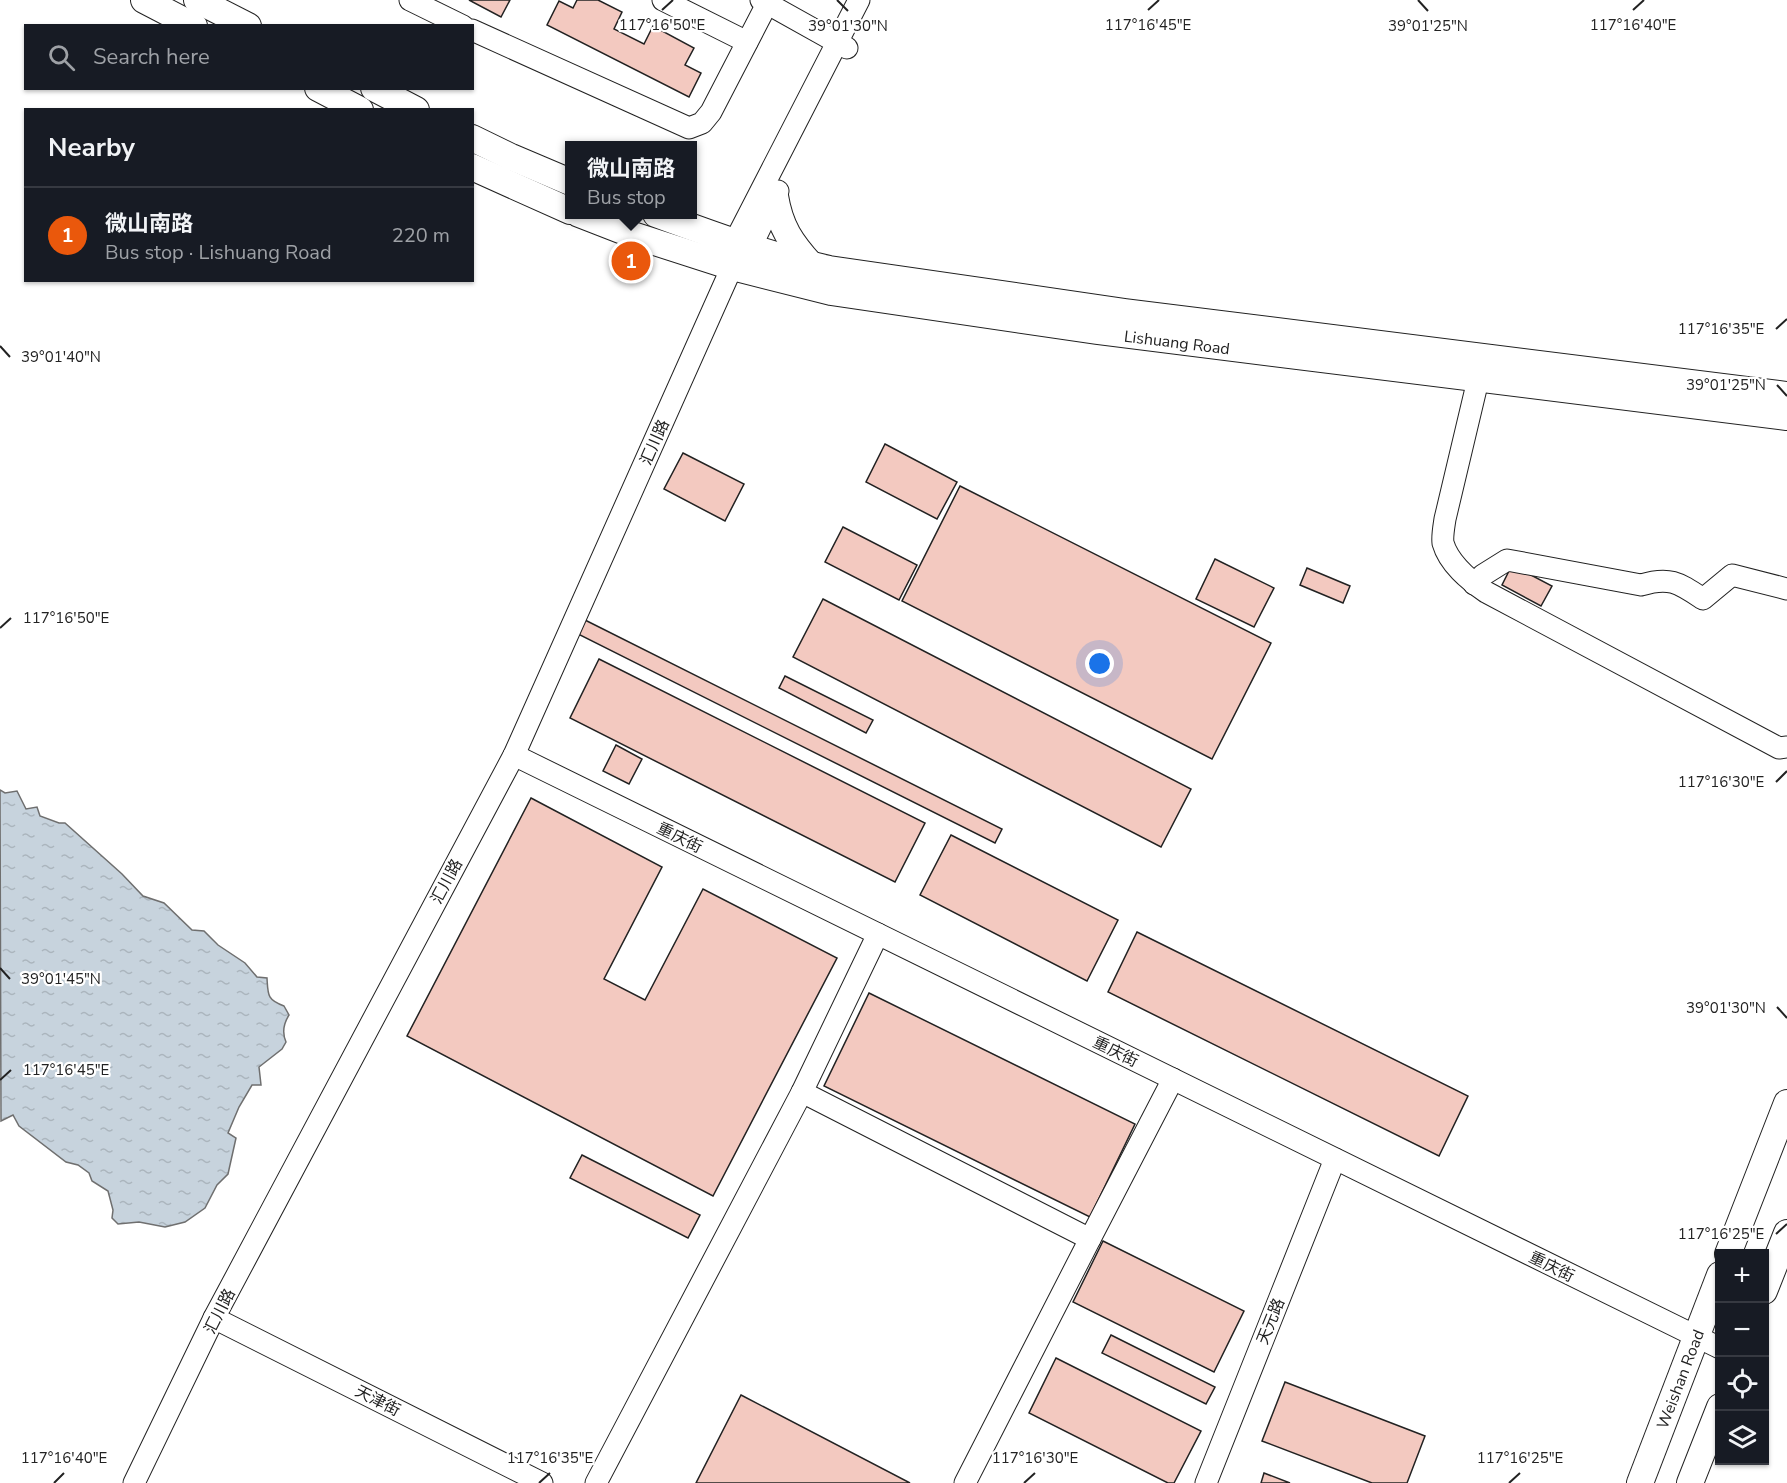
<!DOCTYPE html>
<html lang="en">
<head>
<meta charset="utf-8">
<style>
  body { margin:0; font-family:"Nunito Sans","Noto Sans SC",sans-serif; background:#20242c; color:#f1f3f6 }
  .controls { position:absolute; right:18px; bottom:18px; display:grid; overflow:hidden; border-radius:0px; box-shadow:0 2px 4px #0004 }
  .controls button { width:54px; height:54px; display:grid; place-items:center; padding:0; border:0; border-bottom:2px solid #363941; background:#171b24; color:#f1f3f6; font:30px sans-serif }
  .you { position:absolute; left:1100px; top:664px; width:21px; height:21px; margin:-15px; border:4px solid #fff; border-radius:50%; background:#1a73e8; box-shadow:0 0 0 9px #1a73e833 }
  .badge { display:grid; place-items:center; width:39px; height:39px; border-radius:50%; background:#ea580c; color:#fff; font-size:20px; font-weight:700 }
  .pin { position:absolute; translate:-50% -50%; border:3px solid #fff; box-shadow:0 2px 6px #0006 }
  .popup { position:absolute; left:565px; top:141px; width:132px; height:78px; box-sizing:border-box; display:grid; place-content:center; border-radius:0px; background:#171b24; filter:drop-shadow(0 2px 4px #0005); font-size:20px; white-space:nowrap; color:#9ea1a6 }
  .popup b { font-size:22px; color:#f1f3f6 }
  .popup::after { content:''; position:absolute; left:50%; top:100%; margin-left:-12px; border:12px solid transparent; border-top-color:#171b24 }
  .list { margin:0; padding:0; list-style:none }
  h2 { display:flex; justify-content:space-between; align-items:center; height:78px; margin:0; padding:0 24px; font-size:26px }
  h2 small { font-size:20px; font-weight:400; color:#9ea1a6 }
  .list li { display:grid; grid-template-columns:39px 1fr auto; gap:18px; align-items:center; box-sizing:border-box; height:96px; padding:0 24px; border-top:2px solid #363941 }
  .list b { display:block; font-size:22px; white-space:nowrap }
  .list p { margin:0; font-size:20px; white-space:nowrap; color:#9ea1a6 }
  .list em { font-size:20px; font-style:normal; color:#9ea1a6 }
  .icon { flex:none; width:33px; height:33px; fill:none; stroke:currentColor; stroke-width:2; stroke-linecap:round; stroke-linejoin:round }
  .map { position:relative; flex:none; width:1787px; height:1483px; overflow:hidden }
  .search { position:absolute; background:#171b24; box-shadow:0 2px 4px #0004; left:24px; top:24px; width:450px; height:66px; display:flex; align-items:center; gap:15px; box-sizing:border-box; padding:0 21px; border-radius:0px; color:#9ea1a6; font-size:22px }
  .panel { position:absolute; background:#171b24; box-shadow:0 2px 4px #0004; left:24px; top:108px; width:450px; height:174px; border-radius:0px }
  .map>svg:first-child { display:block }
  .water { fill:url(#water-ripples); stroke:#6f6f6f; stroke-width:1.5 }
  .building { fill:#f3c9c0; stroke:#222; stroke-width:1.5 }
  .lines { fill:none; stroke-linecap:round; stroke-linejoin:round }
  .minor-casing { stroke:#222; stroke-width:23 }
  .major-casing { stroke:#222; stroke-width:28 }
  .minor { stroke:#fff; stroke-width:21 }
  .major { stroke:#fff; stroke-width:26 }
  .ticks { fill:none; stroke:#222; stroke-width:2 }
  .labels { text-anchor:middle; stroke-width:4.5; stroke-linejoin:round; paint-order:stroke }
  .street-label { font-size:16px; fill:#222; stroke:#fff }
  .ticks-label { font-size:15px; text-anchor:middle; fill:#222; stroke:#fff; stroke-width:4.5; stroke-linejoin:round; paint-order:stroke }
</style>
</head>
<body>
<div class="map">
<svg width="1787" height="1483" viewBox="0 0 1787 1483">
  <defs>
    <pattern id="water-ripples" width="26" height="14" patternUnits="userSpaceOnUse" patternTransform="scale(1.5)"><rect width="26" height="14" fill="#c7d3dd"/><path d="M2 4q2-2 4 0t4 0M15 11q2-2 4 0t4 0" fill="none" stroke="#abb5bd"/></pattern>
  </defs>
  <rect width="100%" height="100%" fill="#fff"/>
  <path class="water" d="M0,790L5,793L17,791L26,809L37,807L40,816L59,823H65L122,874L143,896L164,903L192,930L204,931L218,945L245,963L257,977L267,978C268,995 267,1000 284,1006L289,1015C284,1023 282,1033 286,1042L282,1049L259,1067L261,1085H252L239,1107L228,1133L236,1138L228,1174L217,1185L205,1208L185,1222L165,1227L139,1222L118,1224L112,1218L113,1210L108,1191L92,1181L89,1173L78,1165L66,1162L19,1126L13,1115L1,1121Z"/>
  <g class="building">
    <path d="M469,0H510L501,17Z"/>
    <path d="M577,0H598L622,12L614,29L644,44L653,26L694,48L685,65L701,73L689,97L547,25L559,1L573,8Z"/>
    <path d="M885,444L957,482L937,519L866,482Z"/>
    <path d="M683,453L744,484L725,521L664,489Z"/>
    <path d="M960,486L1271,643L1212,759L902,601Z"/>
    <path d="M843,527L917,565L899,600L825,562Z"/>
    <path d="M1215,559L1274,588L1254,627L1196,599Z"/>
    <path d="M1512,565L1552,586L1541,606L1502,585Z"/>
    <path d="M1307,568L1350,586L1343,603L1300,585Z"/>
    <path d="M823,599L1191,789L1161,847L793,657Z"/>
    <path d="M579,617L1002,829L995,843L572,631Z"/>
    <path d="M599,659L925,823L895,882L570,718Z"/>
    <path d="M785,676L873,720L866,733L779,688Z"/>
    <path d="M616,745L642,759L629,784L603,771Z"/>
    <path d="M531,798L662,867L604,979L645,1000L703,889L837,958L713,1196L407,1036Z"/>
    <path d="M951,835L1118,920L1087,981L920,895Z"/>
    <path d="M1137,932L1468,1096L1439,1156L1108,992Z"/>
    <path d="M869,993L1135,1124L1090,1217L824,1086Z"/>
    <path d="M582,1155L700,1215L688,1238L570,1178Z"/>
    <path d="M1103,1241L1244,1311L1214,1372L1073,1302Z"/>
    <path d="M1111,1335L1215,1387L1206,1404L1102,1353Z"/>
    <path d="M1056,1358L1201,1431L1174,1483H1168L1029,1413Z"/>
    <path d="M1285,1382L1425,1436L1407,1483H1372L1262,1441Z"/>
    <path d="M741,1395L910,1483H696Z"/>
    <path d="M1264,1473L1290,1483H1261Z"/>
  </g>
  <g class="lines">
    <defs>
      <g id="minor">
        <path d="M410,0L463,26"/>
        <path d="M663,0L747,42"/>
        <path d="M761,0L847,48"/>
        <path d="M472,30L689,128L702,123L711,112L769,0"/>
        <path d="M741,258L750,249L778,191"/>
        <path d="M1478,380L1445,519C1444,526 1442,536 1443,543C1449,564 1469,580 1486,592L1779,748L1787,747"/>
        <path d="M1474,584L1483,575L1507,560L1641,585C1670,576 1679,583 1703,599L1732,575L1787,589"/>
        <path d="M514,755L1720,1348"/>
        <path d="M802,1092L1090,1239L1173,1079"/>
        <path d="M214,1318L542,1483"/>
        <path d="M134,1483L214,1318L514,755L732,267L734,243L859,0"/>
        <path d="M596,1483L802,1092L878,934"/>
        <path d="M965,1483L1090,1239"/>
        <path d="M1206,1483L1335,1159"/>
      </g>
      <g id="major">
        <path d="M144,0L194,26"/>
        <path d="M197,0L248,26"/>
        <path d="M318,88L360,110"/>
        <path d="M374,88L416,110"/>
        <path d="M472,138L511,157L570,182"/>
        <path d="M472,167L570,211"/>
        <path d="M775,196C780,227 791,243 812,266"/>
        <path d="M579,214L633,235L732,267L831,292L1097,331L1787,417"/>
        <path d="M656,214C713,235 770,256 829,269L1125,312L1787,395"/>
        <path d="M1728,1254L1787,1103"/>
        <path d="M1764,1291L1787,1233"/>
        <path d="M1640,1483L1720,1275"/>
        <path d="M1690,1483L1720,1407"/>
      </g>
    </defs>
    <use href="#minor" class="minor-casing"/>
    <use href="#major" class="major-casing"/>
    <use href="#minor" class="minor"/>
    <use href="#major" class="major"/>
  </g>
  <path class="ticks" d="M837,0L848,11M1418,0L1428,11M662,10L673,0M1148,10L1159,0M1633,10L1644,0M1776,329L1787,319M0,346L10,357M1777,385L1787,396M0,628L11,618M1776,782L1787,771M0,968L10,979M1777,1007L1787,1018M0,1080L11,1070M1776,1234L1787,1224M54,1483L64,1473M539,1483L550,1473M1024,1483L1035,1473M1509,1483L1520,1473"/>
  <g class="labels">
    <g class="street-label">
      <text transform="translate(1177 342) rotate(7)" y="6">Lishuang Road</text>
      <text transform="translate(654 442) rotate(-66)" y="6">汇川路</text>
      <text transform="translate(680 837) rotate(26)" y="6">重庆街</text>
      <text transform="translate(446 881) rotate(-62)" y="6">汇川路</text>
      <text transform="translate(1116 1051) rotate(26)" y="6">重庆街</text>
      <text transform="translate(1552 1266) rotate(26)" y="6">重庆街</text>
      <text transform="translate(219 1311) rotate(-63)" y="6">汇川路</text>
      <text transform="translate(1270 1321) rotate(-68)" y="6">天元路</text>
      <text transform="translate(1680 1379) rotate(-69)" y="6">Weishan Road</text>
      <text transform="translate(378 1400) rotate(27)" y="6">天津街</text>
    </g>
  </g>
  <g class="ticks-label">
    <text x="662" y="30">117°16'50"E</text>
    <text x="1148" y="30">117°16'45"E</text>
    <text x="1633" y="30">117°16'40"E</text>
    <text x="848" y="31">39°01'30"N</text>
    <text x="1428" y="31">39°01'25"N</text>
    <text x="1721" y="334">117°16'35"E</text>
    <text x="61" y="362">39°01'40"N</text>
    <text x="1726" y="390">39°01'25"N</text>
    <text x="66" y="623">117°16'50"E</text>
    <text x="1721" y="787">117°16'30"E</text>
    <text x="61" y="984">39°01'45"N</text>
    <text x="1726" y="1013">39°01'30"N</text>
    <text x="66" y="1075">117°16'45"E</text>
    <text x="1721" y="1239">117°16'25"E</text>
    <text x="64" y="1463">117°16'40"E</text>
    <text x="550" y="1463">117°16'35"E</text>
    <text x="1035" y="1463">117°16'30"E</text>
    <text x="1520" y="1463">117°16'25"E</text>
  </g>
</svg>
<div class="controls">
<button>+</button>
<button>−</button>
<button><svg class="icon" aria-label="locate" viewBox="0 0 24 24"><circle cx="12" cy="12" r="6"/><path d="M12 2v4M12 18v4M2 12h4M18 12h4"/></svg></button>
<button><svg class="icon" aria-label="layers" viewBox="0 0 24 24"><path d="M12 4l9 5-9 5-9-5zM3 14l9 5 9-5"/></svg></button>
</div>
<div class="you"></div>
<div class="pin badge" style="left:631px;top:261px">1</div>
<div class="popup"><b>微山南路</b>Bus stop</div>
<div class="search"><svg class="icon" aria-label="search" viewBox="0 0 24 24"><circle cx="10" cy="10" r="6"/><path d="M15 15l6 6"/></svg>Search here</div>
<section class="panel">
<h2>Nearby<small></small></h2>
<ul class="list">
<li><span class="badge">1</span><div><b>微山南路</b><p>Bus stop · Lishuang Road</p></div><em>220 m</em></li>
</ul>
</section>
</div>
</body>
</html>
